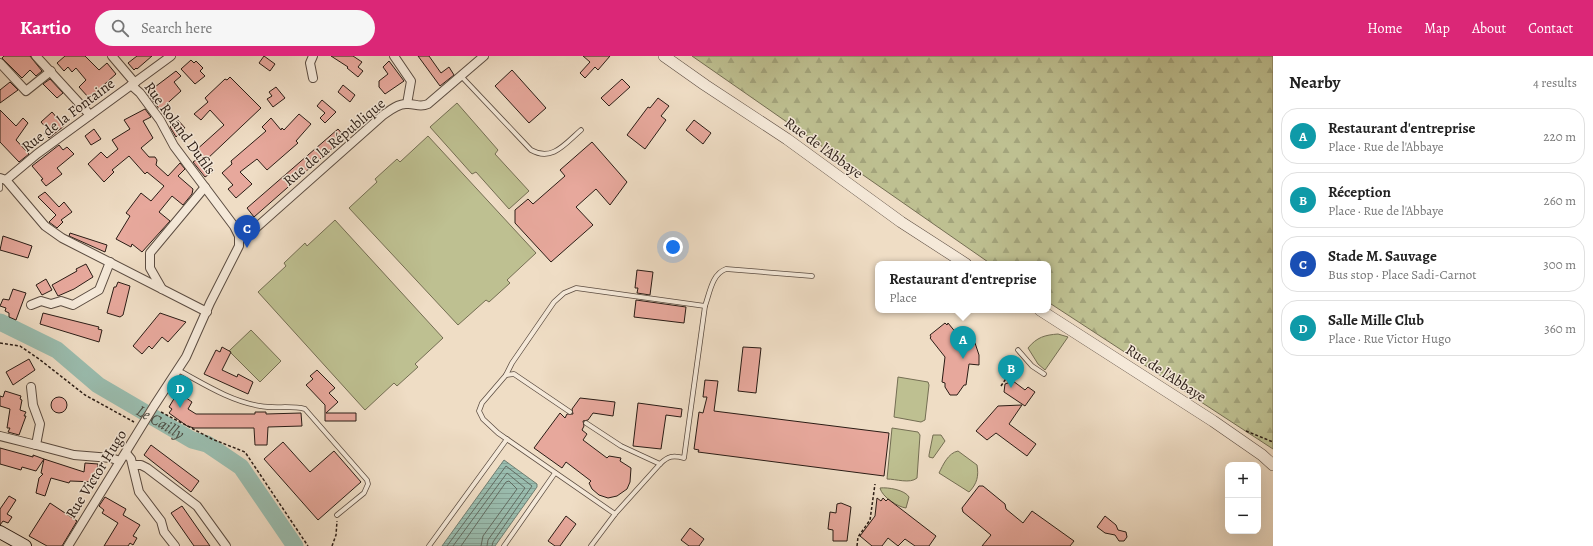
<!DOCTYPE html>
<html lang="en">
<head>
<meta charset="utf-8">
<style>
  body { margin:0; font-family:Alegreya,serif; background:#f6f6f6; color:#222 }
  .controls { position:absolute; right:12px; bottom:12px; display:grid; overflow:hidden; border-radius:8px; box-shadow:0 4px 16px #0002 }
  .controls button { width:36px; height:36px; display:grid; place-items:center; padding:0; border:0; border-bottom:1px solid #e0e0e0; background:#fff; color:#222; font:20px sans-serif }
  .you { position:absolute; left:673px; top:191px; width:14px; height:14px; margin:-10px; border:3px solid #fff; border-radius:50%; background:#1a73e8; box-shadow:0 0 0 6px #1a73e833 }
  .badge { display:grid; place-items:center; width:26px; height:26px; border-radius:50%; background:#db2777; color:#fff; font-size:13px; font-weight:700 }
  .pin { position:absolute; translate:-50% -33px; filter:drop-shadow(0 1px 2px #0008) }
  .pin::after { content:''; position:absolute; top:21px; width:14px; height:12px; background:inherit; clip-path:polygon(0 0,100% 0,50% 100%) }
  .popup { position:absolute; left:875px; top:205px; width:176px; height:52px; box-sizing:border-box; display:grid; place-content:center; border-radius:8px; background:#fff; filter:drop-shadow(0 1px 3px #0005); font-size:13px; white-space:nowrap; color:#767676 }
  .popup b { font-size:15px; color:#222 }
  .popup::after { content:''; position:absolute; left:50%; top:100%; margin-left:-8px; border:8px solid transparent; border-top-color:#fff }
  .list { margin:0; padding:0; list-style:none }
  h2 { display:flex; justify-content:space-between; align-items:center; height:52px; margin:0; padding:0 16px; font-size:17px }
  h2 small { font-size:13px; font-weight:400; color:#767676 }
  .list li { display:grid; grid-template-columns:26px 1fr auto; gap:12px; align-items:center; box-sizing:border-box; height:56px; margin:0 8px 8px; padding:0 8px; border:1px solid #e0e0e0; border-radius:16px }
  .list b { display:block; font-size:15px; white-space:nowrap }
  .list p { margin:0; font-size:13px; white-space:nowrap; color:#767676 }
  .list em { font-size:13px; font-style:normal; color:#767676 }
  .icon { flex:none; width:22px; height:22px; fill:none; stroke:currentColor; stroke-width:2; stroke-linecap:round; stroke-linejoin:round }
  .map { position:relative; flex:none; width:1273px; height:490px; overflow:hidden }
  header { display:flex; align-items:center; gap:24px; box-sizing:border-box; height:56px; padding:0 20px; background:#db2777; color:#fff }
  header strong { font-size:19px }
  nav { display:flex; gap:22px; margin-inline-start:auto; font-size:14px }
  .search { width:280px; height:36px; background:#f6f6f6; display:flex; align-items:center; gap:10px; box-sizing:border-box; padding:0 14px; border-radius:22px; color:#767676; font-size:15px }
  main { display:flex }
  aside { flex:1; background:#fff }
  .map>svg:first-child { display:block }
  .green { fill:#bec091; stroke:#746e53 }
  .forest { fill:url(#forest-firs); stroke:#746e53 }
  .water { fill:url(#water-rules); stroke:#6d7d71 }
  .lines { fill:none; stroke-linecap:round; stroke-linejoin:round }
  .shore { stroke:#626c62; stroke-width:1 }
  .river { stroke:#9abdaf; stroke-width:17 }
  .building { fill:#e7a89c; stroke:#2a1c15 }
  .service-casing { stroke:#5b4c41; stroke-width:5.5 }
  .minor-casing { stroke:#5b4c41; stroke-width:10 }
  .tertiary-casing { stroke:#5b4c41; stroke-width:12 }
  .secondary-casing { stroke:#2a1c15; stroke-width:14 }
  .path { stroke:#2a1c15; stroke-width:1.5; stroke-dasharray:3 2; stroke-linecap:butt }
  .service { stroke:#f5e9d9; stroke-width:4 }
  .minor { stroke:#f5e9d9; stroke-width:8 }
  .tertiary { stroke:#f5e9d9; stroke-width:11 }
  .secondary { stroke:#f5e9d9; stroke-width:12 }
  .labels { text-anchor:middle; stroke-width:3; stroke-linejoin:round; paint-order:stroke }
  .street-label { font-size:15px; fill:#2a1c15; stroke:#f5e9d9 }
  .water-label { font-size:16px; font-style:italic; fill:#4c4c43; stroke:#f5e9d9 }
</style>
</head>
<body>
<header>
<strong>Kartio</strong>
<div class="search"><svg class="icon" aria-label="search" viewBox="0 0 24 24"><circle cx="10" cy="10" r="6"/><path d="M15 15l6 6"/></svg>Search here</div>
<nav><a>Home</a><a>Map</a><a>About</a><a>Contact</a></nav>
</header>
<main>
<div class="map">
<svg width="1273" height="490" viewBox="0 0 1273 490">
  <defs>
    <pattern id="forest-firs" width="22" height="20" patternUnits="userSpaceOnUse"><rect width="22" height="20" fill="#bec091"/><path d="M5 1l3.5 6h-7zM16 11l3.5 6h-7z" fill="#a3a47c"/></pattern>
    <pattern id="water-rules" width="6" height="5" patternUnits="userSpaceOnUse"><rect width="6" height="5" fill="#9abdaf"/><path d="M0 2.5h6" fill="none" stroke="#85a296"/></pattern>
  </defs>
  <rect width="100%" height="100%" fill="#efddc5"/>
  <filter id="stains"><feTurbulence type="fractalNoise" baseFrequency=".005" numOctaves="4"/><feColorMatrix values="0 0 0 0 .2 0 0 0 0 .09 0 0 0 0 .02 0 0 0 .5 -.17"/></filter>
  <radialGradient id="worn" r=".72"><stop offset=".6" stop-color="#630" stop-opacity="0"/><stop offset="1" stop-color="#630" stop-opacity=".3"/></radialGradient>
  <g class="green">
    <path d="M457,47L498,94L495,98L529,135L509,153L476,116L472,118L430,71Z"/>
    <path d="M428,80L536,197L507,224L510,227L489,246L486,244L458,269L349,152L377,126L375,123L397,103L400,106Z"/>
    <path d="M335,164L443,282L415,308L418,311L397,330L394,327L365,354L258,236L286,210L284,207L305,187L307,190Z"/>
    <path d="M251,274L281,305L260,326L229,295Z"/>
    <path d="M1058,278L1068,281L1045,314L1038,308L1028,292C1037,281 1045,279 1058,278Z"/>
    <path d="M898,321L928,326L929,329L925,364L921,366L894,361Z"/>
    <path d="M892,372L918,376L920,379L917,422C910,428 896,423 887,423Z"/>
    <path d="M933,379H941L945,385L933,402L929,401V399Z"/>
    <path d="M958,395L977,409C979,420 977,428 969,436L939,417C943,409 948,397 958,395Z"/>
    <path d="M880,432C888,431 905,434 909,441L906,452C898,451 882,441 880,432Z"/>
  </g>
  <path class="forest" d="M692,0H1273V393L1048,246V208H991Z"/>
  <path class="water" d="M504,404L537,428V431L495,490H442Z"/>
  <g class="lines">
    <g class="shore">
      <path d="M447,490L506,410L532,430L493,486L492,490"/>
      <path d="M453,490L507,417L525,432L488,484L487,490"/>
      <path d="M461,490L506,426L509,425L517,433L483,480L481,490"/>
    </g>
    <path class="river" id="s1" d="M0,266L57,294L98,329L192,384L207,388L241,411L295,490"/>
  </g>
  <g class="building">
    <path d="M4,0H30L42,15L36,20L30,14L22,22L2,2Z"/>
    <path d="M65,0H85L99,14L107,7L116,18L89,42L79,31L86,24L76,12L72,16L68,11L64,15L57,7Z"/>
    <path d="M137,0H152L137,13L136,12L134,14L128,7Z"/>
    <path d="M264,0L275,8L270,15L259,7Z"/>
    <path d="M331,0H353L362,6L358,11L363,15L358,21L347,12L348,11Z"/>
    <path d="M418,0H429L441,17L449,11L454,19L440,30Z"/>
    <path d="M583,0H610L598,14L595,11L585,22L580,17L590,6Z"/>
    <path d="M191,4L194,7L196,5L203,12L200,15L205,20L195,28L181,13Z"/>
    <path d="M389,5L404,25L385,38L379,31V25L388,18L383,11Z"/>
    <path d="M512,14L546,52L529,67L495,30Z"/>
    <path d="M176,15L181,20L174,26L181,35L160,54L147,37Z"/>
    <path d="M230,21L261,52L206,104L214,115L205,121L193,106L199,102L194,96L224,69L210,54L201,64L194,58L208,46L205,42L225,23L227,24Z"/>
    <path d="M50,23L63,37L57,42L43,28Z"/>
    <path d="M622,23L630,31L609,50L601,42Z"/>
    <path d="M10,26L18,34L0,47V34Z"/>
    <path d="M343,29L355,39L350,46L338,36Z"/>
    <path d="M276,31L285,42L273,51L267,43L272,40L269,36Z"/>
    <path d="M658,42L669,50L661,60L666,64L645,93L627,79L648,51L650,52Z"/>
    <path d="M322,44L336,56L325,67L320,62L325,57L317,50Z"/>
    <path d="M145,53L151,61L143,65L153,82L141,92L149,101H155L157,104L156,109L168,120L180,107L185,113L178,120L193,133L192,138L183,149L172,140L159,156L170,165L142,196L132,188L131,191L116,183L130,160L126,157L141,137L151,145L164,130L147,116L145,118L129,100L112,114L114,116L104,126L88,108L101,96L107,102L118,93L112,84L130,73L124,64Z"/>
    <path d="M0,54L16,70L23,62L28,67L16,84L29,98L19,106L0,86Z"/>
    <path d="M52,56L64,70L49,82L44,77L48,74L41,66Z"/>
    <path d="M299,58L311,68L296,85L298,87L267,114L257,103L240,116L252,128L236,142L228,133L233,129L222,117L232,108L231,105L266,75L262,71L271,62L281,74L282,72L284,74Z"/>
    <path d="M178,64L185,72L176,81L170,71Z"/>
    <path d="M694,64L711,77L703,88L686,74Z"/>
    <path d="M94,73L101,83L91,89L85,80Z"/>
    <path d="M338,73L345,81L254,161L247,152Z"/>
    <path d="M592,86L627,126L610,149L596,133L576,151L593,169L551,206L515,167V154L528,143L533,148L565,120L560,114Z"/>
    <path d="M59,89L63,94L67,91L74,98L57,112L62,118L46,130L41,124L43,123L32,110Z"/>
    <path d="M45,136L59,151L64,146L72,156L61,164L63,166L57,172L49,166L56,159L38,141Z"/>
    <path d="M70,177L107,189L105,196L69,180Z"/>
    <path d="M3,180L32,190L28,202L0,194Z"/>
    <path d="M86,208L93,221L74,233L58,240L52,229L77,215L76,213Z"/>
    <path d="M637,214L653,216L650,239L637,237L638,232H635Z"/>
    <path d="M46,223L52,234L42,239L36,229Z"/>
    <path d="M118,226L130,230L123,259L120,261L107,257L114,231H116Z"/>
    <path d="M13,233L26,237L16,264L9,261V257L5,255L6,252L0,250L3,243L9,244Z"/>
    <path d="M636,244L686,251L684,267L634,261Z"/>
    <path d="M43,257L99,271L98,273L102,274L99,286L40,268Z"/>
    <path d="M160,257L186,266L168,286L162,281L152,293L149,290L142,298L133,290Z"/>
    <path d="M945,267L947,269L948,267L962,284L969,277L975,287L979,299V309L969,308L966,329H964L957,339H950L945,331V327L942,326L945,301L930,282L931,281L930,279Z"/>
    <path d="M222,291L231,296L222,314L237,321L238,318L253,326L248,338L204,318L216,294L220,296Z"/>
    <path d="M743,291L761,292L756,337L738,335Z"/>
    <path d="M29,303L35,314L13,329L6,316Z"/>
    <path d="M317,314L335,332L329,337L338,346L326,357H356V365H325V349L306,329L313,323L310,320Z"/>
    <path d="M705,324L718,325L714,355L889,377L884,420L698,396L699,394L694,393L699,356L703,357L707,341H703Z"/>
    <path d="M1013,325L1025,334L1028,331L1035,336L1025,350L1004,336L1005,328Z"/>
    <path d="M5,335L21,340L20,343L22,344L20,354L26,356L24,360H26L19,379L8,376L10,372H7L10,353L0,350V340L3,341Z"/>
    <path d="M175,341L182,345L185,341L192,346L188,353L196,358H255V356H266V358L301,357L302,370L268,371L267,389H255L254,372H194L187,370L169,357L172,353L169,351Z"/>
    <circle cx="59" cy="349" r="8"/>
    <path d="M580,342L615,346L613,360L593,357L588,364L583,365L584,370L582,374L587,378L583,384L607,402L609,400L621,402L620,405L631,412L630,426L627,433L617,440L608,442L599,439L592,433L589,427L591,425L566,406L562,412L534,392L560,357L565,362L567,358H573L572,353Z"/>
    <path d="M638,347L682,353L681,361L666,359L661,393L633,390Z"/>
    <path d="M1022,349L1009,368L1036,388L1027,400L996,377L987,384L976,375L998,350Z"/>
    <path d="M283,386L310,416L334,395L361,426L318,464L264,403Z"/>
    <path d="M151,389L199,425L191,436L144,399Z"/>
    <path d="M0,392L33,401V399L44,403L36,415L22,411L21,414L0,408Z"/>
    <path d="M44,403L84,416L85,407L98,408L96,426L70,425L69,427L51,422L45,440L36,437L39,422L43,418L41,417Z"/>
    <path d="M979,430H983L1005,448L1006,453L1023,467L1032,455L1074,485L1070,490H982L991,479L963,456L962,452Z"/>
    <path d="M9,440L16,444L7,458L12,461L8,467L3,465L0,469V453Z"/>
    <path d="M105,441L126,453L123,459L140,469L133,480L137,482L133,489L130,487L128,490H104L118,467L102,457L104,454L99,450Z"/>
    <path d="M877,442L881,445L883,442L886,445L888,443L936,480L929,490H915L905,483L898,490L888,482L882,490H872L860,480L875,460Z"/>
    <path d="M50,447L77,465L62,490H47L29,480Z"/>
    <path d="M841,447L851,451L847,485H833V474L828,473L830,456L836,457L837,448Z"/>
    <path d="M182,450L210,490H194L171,457Z"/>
    <path d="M566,460L576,468L560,490H555L548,485Z"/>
    <path d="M1105,460L1116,469L1118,474L1126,476L1127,481L1124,485H1119L1115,479L1105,477L1097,471Z"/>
    <path d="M690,472L704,483L699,490H689L681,484Z"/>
  </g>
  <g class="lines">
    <defs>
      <g id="service">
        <path d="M461,20L531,94C552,106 565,88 581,74"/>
        <path d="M0,133V123"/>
        <path d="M1018,294L1032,310L1044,318"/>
        <path d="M178,314C204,328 230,345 260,350C275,353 291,349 305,353L367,424L368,428L364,437L337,459"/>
        <path d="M506,319L512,307L554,246L564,237L576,232L705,250"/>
        <path d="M570,356L514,318L506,319L482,347L479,355L483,363L498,377L615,458"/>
        <path d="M586,367L621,390L660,408"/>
        <path d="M429,490L507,383"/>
        <path d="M504,490L555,417"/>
        <path d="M591,490L615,458L660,408C668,400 673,399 684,402L705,250C710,236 712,218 726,213L812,220"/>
      </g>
      <g id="minor">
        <path d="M36,0L90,59"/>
        <path d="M112,0L135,27"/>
        <path d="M313,0L310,7L313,22"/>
        <path d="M394,0L411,25L407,48"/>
        <path d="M0,7L26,35L51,15"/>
        <path d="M0,122L6,124L37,98L171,0"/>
        <path d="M6,124L45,170L62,182L207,256"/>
        <path d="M239,180L249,178L382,60C389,55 397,48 406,48C415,47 419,52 428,48L484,0"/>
        <path d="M162,233L150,212V197L205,131"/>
        <path d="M31,249L41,245L51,248L61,245L73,249L99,234L110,206"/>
        <path d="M31,331L33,349L40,368L36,389L74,399L111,402L120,405"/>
        <path d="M0,380L36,389"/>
        <path d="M126,397L131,403L139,436L161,465L164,476L175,490"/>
        <path d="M133,409H141L147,412L197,450L226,490"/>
        <path d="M68,490L154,350L186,301L210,247L239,190V180L234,170L174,90L160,64L140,37L131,29"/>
      </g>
      <g id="tertiary">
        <path d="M664,0L705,29L787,83L901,166L966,208"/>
        <path d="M1040,254L1213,365L1262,399L1273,409"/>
      </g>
      <path id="secondary" d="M0,476L25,490"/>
    </defs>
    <use href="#service" class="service-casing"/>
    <use href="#minor" class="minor-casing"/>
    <use href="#tertiary" class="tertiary-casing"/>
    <use href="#secondary" class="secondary-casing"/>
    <g class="path">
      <path d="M0,287L20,290L39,303L85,339L134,366"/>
      <path d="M1001,330L1011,315"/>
      <path d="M161,356L212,383L245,396L308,490"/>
      <path d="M1246,375L1273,386"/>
      <path d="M332,490L336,479L337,465"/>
      <path d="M857,490L858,481L870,464L875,428"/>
    </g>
    <use href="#service" class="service"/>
    <use href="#minor" class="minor"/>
    <use href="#tertiary" class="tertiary"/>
    <use href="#secondary" class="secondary"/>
  </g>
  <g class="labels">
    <g class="street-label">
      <text transform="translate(68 59) rotate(-37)" y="5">Rue de la Fontaine</text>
      <text transform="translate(180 72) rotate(54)" y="5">Rue Roland Dufils</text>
      <text transform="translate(334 86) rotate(-40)" y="5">Rue de la République</text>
      <text transform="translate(824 92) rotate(36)" y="5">Rue de l'Abbaye</text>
      <text transform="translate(1166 317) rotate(33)" y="5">Rue de l'Abbaye</text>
      <text transform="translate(96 418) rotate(-58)" y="5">Rue Victor Hugo</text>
    </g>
    <g class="water-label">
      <text dy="6" stroke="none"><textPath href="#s1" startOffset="190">Le Cailly</textPath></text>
    </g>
  </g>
  <rect width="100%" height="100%" filter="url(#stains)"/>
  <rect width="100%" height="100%" fill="url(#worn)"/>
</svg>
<div class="controls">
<button>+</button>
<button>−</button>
</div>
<div class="you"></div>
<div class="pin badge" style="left:963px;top:303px;background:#0f9aa8">A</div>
<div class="popup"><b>Restaurant d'entreprise</b>Place</div>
<div class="pin badge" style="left:1011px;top:332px;background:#0f9aa8">B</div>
<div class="pin badge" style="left:247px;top:192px;background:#1a4fb4">C</div>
<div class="pin badge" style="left:180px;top:352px;background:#0f9aa8">D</div>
</div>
<aside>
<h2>Nearby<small>4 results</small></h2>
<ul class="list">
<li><span class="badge" style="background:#0f9aa8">A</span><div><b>Restaurant d'entreprise</b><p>Place · Rue de l'Abbaye</p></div><em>220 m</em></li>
<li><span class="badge" style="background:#0f9aa8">B</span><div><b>Réception</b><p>Place · Rue de l'Abbaye</p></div><em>260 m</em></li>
<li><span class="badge" style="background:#1a4fb4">C</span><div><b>Stade M. Sauvage</b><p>Bus stop · Place Sadi-Carnot</p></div><em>300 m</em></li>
<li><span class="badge" style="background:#0f9aa8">D</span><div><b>Salle Mille Club</b><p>Place · Rue Victor Hugo</p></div><em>360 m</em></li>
</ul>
</aside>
</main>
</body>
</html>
